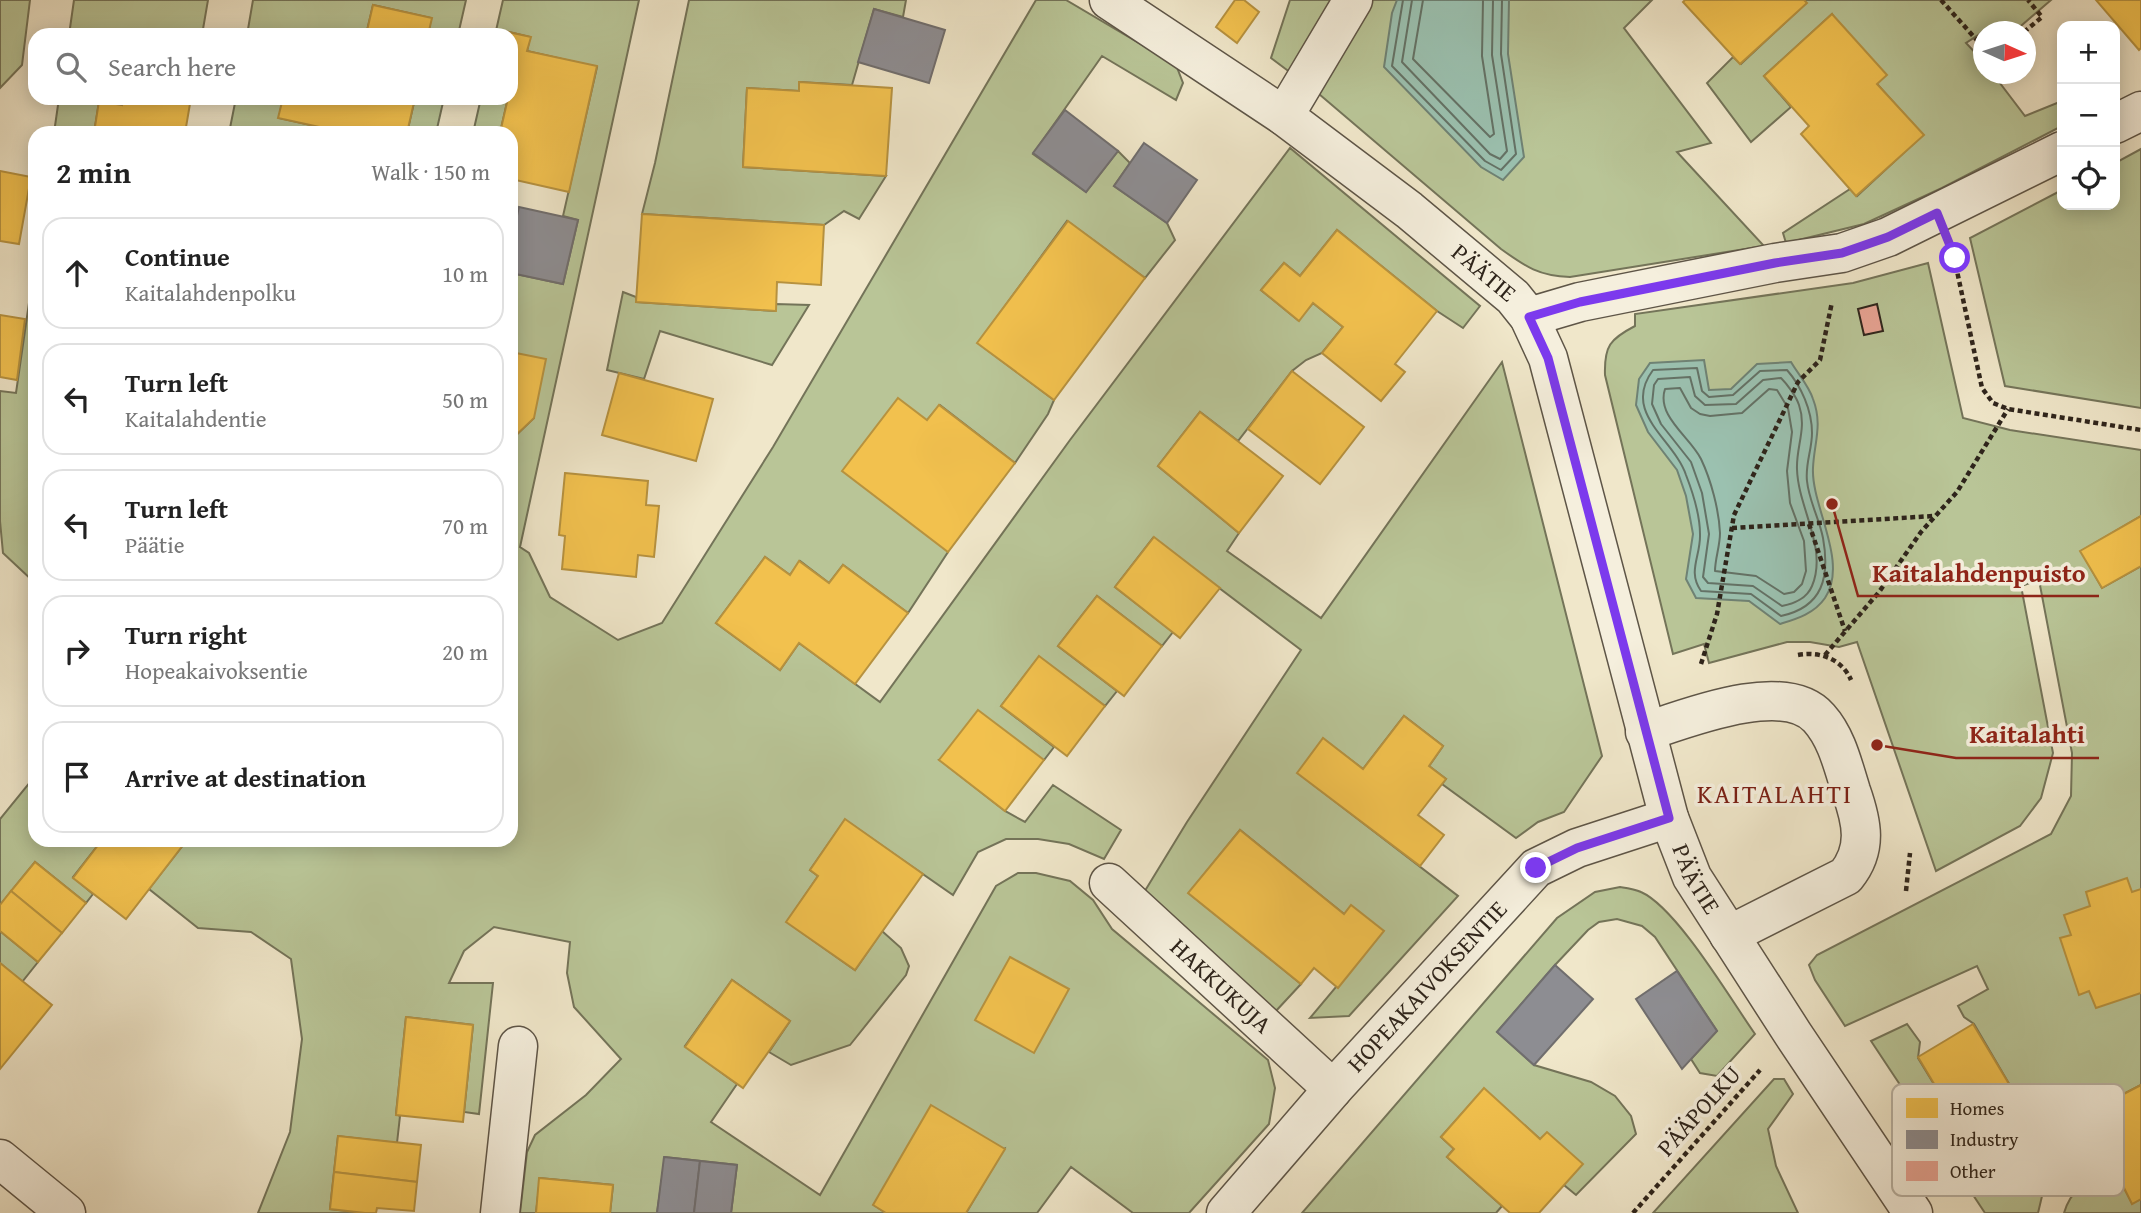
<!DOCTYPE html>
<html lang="en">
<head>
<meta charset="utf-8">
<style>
  body { margin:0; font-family:"Gentium Book Plus",serif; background:#f2f2f2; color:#222 }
  .controls { position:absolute; right:21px; top:21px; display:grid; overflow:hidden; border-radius:14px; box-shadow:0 4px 18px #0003 }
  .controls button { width:63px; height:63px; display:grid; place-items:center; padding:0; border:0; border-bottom:2px solid #e0e0e0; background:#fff; color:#222; font:35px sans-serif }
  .compass { position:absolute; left:1973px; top:21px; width:63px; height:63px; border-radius:50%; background:#fff; box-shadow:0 4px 18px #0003; rotate:93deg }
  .stop { position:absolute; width:21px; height:21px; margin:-16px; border:5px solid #7c3aed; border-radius:50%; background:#fff }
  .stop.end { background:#7c3aed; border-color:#fff; box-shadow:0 2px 7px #0008 }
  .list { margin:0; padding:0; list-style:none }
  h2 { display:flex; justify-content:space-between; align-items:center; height:91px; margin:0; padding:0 28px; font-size:30px }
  h2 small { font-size:23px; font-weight:400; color:#767676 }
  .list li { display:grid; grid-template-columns:46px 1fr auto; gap:21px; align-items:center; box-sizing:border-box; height:112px; margin:0 14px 14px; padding:0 14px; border:2px solid #e0e0e0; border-radius:21px }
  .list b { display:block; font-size:26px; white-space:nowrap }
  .list p { margin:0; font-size:23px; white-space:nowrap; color:#767676 }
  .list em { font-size:23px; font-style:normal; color:#767676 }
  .icon { flex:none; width:38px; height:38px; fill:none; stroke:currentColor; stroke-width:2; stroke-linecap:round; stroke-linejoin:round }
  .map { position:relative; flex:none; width:2141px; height:1213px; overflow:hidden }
  .search { position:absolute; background:#fff; box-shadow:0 4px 18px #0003; left:28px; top:28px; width:490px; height:77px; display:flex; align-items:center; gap:18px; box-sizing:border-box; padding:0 24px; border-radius:21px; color:#767676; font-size:26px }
  .panel { position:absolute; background:#fff; box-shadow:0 4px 18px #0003; left:28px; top:126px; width:490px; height:721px; border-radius:21px }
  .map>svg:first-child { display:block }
  .green { fill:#b9c597; stroke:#747459; stroke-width:2 }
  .water { fill:#9bc1b0; stroke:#6f8274; stroke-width:2 }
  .homes { fill:#f2c14e; stroke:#b7923f; stroke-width:2 }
  .industry { fill:#8d8d92; stroke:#706e6e; stroke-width:2 }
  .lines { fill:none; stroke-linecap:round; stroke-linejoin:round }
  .shore { stroke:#647266; stroke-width:2 }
  .building { fill:#e9a494; stroke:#2e241b; stroke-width:2 }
  .minor-casing { stroke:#5e5547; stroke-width:41 }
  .path { stroke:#2e241b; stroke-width:4.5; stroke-dasharray:5 3.5; stroke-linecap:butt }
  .minor { stroke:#f5efdd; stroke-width:38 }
  .route { stroke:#7c3aed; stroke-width:9 }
  .labels { text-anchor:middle; stroke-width:7; stroke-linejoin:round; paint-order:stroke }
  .street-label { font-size:24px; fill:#2e241b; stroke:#f5efdd }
  .neighbourhood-label { font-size:26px; letter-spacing:2px; fill:#7a1f14; stroke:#f5efdd }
  .key { fill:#f5efdd; stroke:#b9b2a3; stroke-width:2 }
  .key-label { font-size:19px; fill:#2e241b }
  .leader { fill:none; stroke:#8f2418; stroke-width:2.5 }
  .callout-dot { fill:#8f2418; stroke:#f5efdd; stroke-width:2.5 }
  .callout-label { font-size:26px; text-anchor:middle; font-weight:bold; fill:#8f2418; stroke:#f5efdd; stroke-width:7; stroke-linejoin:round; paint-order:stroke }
</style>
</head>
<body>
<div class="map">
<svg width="2141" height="1213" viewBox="0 0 2141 1213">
  <rect width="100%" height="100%" fill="#f0e7ca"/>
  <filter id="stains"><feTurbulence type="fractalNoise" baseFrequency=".00286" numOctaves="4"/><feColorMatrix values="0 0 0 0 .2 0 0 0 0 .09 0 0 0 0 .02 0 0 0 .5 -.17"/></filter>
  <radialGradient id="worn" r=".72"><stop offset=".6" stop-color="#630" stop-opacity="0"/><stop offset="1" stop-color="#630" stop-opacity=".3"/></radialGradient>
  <g class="green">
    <path d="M0,0H30L22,65L0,88Z"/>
    <path d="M74,0H208L202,35H69Z"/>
    <path d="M253,0H466L458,35H428L431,18L373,5L366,35H247Z"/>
    <path d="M503,0H639L520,547L529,553L550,597L618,640L662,623L773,447L1036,0H1066L1176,65L1183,83L1176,100L1102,56L1033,154L1086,192L1118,151L1130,163L1114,186L1167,223L1175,240L1145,278L1067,221L978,343L1054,400L1048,414L1015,463L940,405L927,420L948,552L908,613L843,565L829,583L800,561L790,575L765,557L716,623L780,670L799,643L880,702L1070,440L1290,148L1480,306L1463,328L1437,311L1337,230L1300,276L1284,263L1261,290L1298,320L1313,303L1343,327L1322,353L1306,360L1292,371L1238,441L1200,412L1158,466L1239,533L1227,551L1321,618L1502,362L1602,756L1564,812L1538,822L1516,838L1442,784L1446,779L1429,766L1443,746L1404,716L1363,769L1323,739L1298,773L1458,896L1349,1016L1310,1018L1383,931L1344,914L1240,830L1189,893L1301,984L1275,1012L1143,894L1187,822L1301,650L1153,538L1115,587L1173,632L1162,646L1097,596L1058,646L1117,691L1105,706L1039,657L1001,706L1054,747L1044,760H940L1005,811L1025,822L1053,785L1121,830L1104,859L1069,844L1038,839H1006L978,852L953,895L845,820L810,870L818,876L787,922L855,970L882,931L901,948L909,966L906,975L850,1045L791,1065L769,1052L790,1021L732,980L685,1046L737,1084L711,1122L820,1195L996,886L1018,873H1036L1070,881L1093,900L1112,929L1268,1060L1275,1088L1269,1124L1189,1213H1133L1071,1167L1037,1213H966L1004,1149L874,1205L886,1213H731L737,1165L665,1157L657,1213H610L613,1185L540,1178L536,1213H520L527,1152L535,1135L586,1095L621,1059L574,1007L567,973L570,942L494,927L464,951L449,983H493L479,1114L464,1112L473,1025L406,1017L396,1114L400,1116L397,1143L338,1136L330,1209L365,1213H258L290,1132L302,1039L291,959L251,932L198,928L149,889L187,840H511V440L534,418L511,352V273L563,284L578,220L563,216L597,67L527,51L530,37L505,31L503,35H495Z"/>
    <path d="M689,0H906L903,17L874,9L852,85L800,82L799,91L747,88L743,167L886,176L859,219L844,211L824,225L642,214L655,163Z"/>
    <path d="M1290,0H1652L1624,28L1711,143L1677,152L1764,246L1570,277C1539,276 1526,267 1501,249L1319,94L1271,58Z"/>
    <path d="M1804,0H2051L2015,31L1983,32L1966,43L1983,61V74H1993L2025,116L2062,101V126L1942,188L1864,224L1786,243L1783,233L1850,189L1857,196L1923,135L1877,84L1832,14L1764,76L1791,107L1751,142L1707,83L1733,57L1741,64L1806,3Z"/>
    <path d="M59,98H123L122,105L99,102L94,133H54Z"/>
    <path d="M236,98H283L279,118L347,133H229Z"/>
    <path d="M415,98H444L436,133H407Z"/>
    <path d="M481,98H508L500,133H473Z"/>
    <path d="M2141,149V408L2005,386L1970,238L2062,190V205H2115V163Z"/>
    <path d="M1928,263L1963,418L2010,430L2141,450V516L2081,551L2102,588L2141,566V1085L2087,1113L2048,1143V1171L2038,1213H1985L1871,1041L1907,1024L1920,1042L1918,1058L1957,1122L2012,1089L1974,1024L1964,1017L1958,1006L1988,989L1977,966L1845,1026L1815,980L1809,965L1817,955L2051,834L2071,796L2072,753L2039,580L2021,586L2053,753L2041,798L2020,826L1936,871L1857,642L1839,647L1810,642H1787L1709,663L1704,644L1673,654L1605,375C1604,346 1610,339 1635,326V314L1853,283Z"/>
    <path d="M31,289L35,290V515L30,556L35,557V583L3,553L0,521V391L16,393Z"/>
    <path d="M623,292L636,297L637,302L775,311L776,304L809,305L772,365L660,331L644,379L607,370Z"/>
    <path d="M35,776V840H102L73,877L93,894L86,903L35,862L0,905V819Z"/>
    <path d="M1620,887C1627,888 1635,889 1641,892C1677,908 1731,1000 1755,1034L1717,1076L1700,1073L1691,1059L1717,1031L1655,937L1642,926L1617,919L1599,922L1588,930L1555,965L1497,1032L1534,1065L1591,1082L1615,1096L1631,1116L1636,1134L1576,1195L1564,1185L1540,1139L1484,1089L1441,1137L1454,1149L1447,1157L1502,1206L1496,1213H1302L1557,918L1595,892Z"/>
    <path d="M0,931L38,962L22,982L0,963Z"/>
    <path d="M1774,1079H1784L1793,1094L1768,1129L1776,1166L1798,1213H1653Z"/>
    <path d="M2113,1167L2132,1203L2141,1199V1213H2064C2072,1186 2090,1180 2113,1167Z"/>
  </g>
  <g class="water">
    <path d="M1397,0H1509L1508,54L1524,157L1503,180L1481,167L1384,67L1392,13Z"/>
    <path d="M1704,360L1709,390L1731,389L1757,364L1791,362C1798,374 1809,386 1813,399C1823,425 1814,443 1813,468C1811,506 1849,562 1825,598C1814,614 1796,619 1780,624L1749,601L1696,598L1686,579L1693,534L1686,496L1677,470L1648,432L1636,405L1639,379L1650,363Z"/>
  </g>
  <g class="homes">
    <path d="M1235,0H1244L1259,12L1237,43L1216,27Z"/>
    <path d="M1685,0H1804L1807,3L1740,64L1683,2Z"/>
    <path d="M2096,0H2141V48L2139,50Z"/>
    <path d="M373,5L432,18L428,35H366Z"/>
    <path d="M1832,14L1887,75L1877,84L1924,135L1856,196L1801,134L1809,126L1764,76Z"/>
    <path d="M504,31L531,37L527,51L597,66L569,192L511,179V133H500L508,98H511V35H503Z"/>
    <path d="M799,82L892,88L886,176L743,167L747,88L799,91Z"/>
    <path d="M123,98H191L185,133H94L99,101L122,105Z"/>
    <path d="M283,98H415L407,133H347L278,118Z"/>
    <path d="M0,171L31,177L19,244L0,241Z"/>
    <path d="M642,214L824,225L821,285L777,282L776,311L636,302Z"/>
    <path d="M1068,221L1145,278L1054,400L977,343Z"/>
    <path d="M1337,230L1437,311L1395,364L1405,372L1381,401L1322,353L1343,327L1313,303L1299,321L1261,290L1284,263L1300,276Z"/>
    <path d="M0,315L25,319L17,380L0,377Z"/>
    <path d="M511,352L546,359L534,418L511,440Z"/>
    <path d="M1292,371L1364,427L1320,484L1248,429Z"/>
    <path d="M619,373L713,399L696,461L602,435Z"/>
    <path d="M898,398L927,420L939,405L1015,463L948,552L842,471Z"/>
    <path d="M1200,412L1283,476L1239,533L1158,466Z"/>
    <path d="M565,473L648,481L646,505L659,506L654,557L638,555L636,577L562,569L565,536L559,535Z"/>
    <path d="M2141,516V566L2102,588L2080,551Z"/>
    <path d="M1154,537L1220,588L1180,638L1115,587Z"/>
    <path d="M765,557L790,575L799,561L829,583L843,565L908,613L855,684L799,643L780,670L716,623Z"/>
    <path d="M1097,596L1162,646L1124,696L1058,646Z"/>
    <path d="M1039,656L1105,706L1067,756L1001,706Z"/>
    <path d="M978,710L1044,760L1005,811L939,760Z"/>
    <path d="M1404,716L1443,746L1429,766L1446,779L1418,815L1444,835L1420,866L1297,773L1323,738L1363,769Z"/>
    <path d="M845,819L923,874L855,970L786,922L818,876L810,870Z"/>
    <path d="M1240,830L1344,914L1351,905L1384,931L1338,988L1314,968L1301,984L1188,893Z"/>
    <path d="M102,840H187L126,919L73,878Z"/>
    <path d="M35,862L86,903L62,933L11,891Z"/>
    <path d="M2127,878L2132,892L2141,889V993L2096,1008L2089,991L2079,995L2060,938L2071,935L2064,915L2090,906L2086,892Z"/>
    <path d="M11,891L62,933L38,962L0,931V905Z"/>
    <path d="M1010,957L1069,989L1034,1053L975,1020Z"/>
    <path d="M0,963L52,1005L0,1069Z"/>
    <path d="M732,980L790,1021L743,1088L685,1047Z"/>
    <path d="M406,1017L473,1025L463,1122L396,1115Z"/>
    <path d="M1973,1024L2012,1089L1957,1122L1918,1057Z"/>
    <path d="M2141,1085V1199L2132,1204L2087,1113Z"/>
    <path d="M1484,1088L1540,1139L1547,1132L1583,1164L1539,1213H1510L1447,1157L1454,1149L1441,1137Z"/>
    <path d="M931,1105L1005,1149L966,1213H886L873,1205Z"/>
    <path d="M338,1136L421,1145L417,1182L334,1172Z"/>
    <path d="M334,1172L417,1182L414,1211L377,1208L376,1213H365L330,1209Z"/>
    <path d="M539,1178L613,1185L610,1213H536Z"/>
  </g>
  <g class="industry">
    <path d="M874,9L945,30L929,83L858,62Z"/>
    <path d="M1065,110L1118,151L1086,192L1033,153Z"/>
    <path d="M1144,143L1197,180L1167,223L1114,186Z"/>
    <path d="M519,207L578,220L563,284L511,273V242Z"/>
    <path d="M1555,965L1593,999L1534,1065L1497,1032Z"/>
    <path d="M1677,971L1717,1031L1682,1069L1636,999Z"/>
    <path d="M664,1157L700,1161L694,1213H657Z"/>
    <path d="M700,1161L737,1165L731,1213H694Z"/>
  </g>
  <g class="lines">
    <g class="shore">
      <path d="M1403,0L1392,66L1485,161L1501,170L1516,154L1501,54L1502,0"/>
      <path d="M1412,0L1402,62L1490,154L1500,159L1507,151L1492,55L1493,0"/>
      <path d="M1423,0L1413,59L1490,137L1494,134L1482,56L1483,0"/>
      <path d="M1697,368L1702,391L1709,397L1733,395L1760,371L1787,370C1801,386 1812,410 1812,433C1812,450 1805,464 1807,481C1809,501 1819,518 1823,538C1830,577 1823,607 1781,616L1751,594L1701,591C1687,571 1701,556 1700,534C1700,514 1693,493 1686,475C1674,439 1621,413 1653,370Z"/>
      <path d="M1690,377L1695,396L1705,405L1736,404L1763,380L1781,378C1787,384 1796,396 1799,405C1807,428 1796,447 1797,469C1798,508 1828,548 1812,586C1807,598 1794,604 1782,606L1753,586L1708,583L1703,577L1709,534L1702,493L1691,462L1661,424L1652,404L1654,385L1658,379Z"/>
      <path d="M1680,388L1691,408L1700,414L1710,416L1742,413L1769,389L1777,390L1788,408L1792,432L1787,471L1790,503L1804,541L1806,571L1802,584L1794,592L1784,594L1756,576L1715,571C1715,559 1720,546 1720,533C1719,510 1711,480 1701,459C1690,437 1656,416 1665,389Z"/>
    </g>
  </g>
  <path class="building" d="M1877,304L1883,331L1864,335L1858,309Z"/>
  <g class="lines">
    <defs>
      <g id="minor">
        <path id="s1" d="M1109,0L1284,116L1409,210L1513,297L1529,317L1548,358L1669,818L1692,877L1793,1034L1913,1213"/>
        <path d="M1284,116L1353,0"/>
        <path d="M2115,124L2141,111"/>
        <path d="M1529,317L1580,302L1775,263L1842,253L1888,237L2062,151"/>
        <path d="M1645,732C1687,718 1785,679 1819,718C1837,738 1843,766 1851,791C1862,822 1868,849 1846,876L1729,935"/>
        <path id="s2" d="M1109,883L1333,1089"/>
        <path d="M0,1159L66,1213"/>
        <path d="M500,1213L518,1046"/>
        <path id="s3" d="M1226,1213L1333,1089L1536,868L1577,848L1669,818"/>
      </g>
    </defs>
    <use href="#minor" class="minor-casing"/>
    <g class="path">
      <path d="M1941,0L1983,47"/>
      <path d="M2024,32L2042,17L2028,0"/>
      <path d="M1954,257L1982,388L1993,403L2008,409L2141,430"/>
      <path d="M1809,524L1845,631"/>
      <path d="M1732,528L1934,516"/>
      <path d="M1798,655C1820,651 1842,659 1851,680"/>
      <path d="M1825,655L1879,592L1921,532L1957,492L2008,409"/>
      <path d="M1701,664L1717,614L1734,515L1798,382L1820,360L1832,302"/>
      <path d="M1906,891L1910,853"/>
      <path d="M1633,1213L1760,1070"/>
    </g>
    <use href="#minor" class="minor"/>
  </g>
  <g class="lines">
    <path class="route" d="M1536,868L1577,848L1669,818L1548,358L1529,317L1580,302L1775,263L1842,253L1888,237L1937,213L1955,258"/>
  </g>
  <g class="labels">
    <g class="street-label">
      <text dy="8" stroke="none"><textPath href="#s1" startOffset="464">PÄÄTIE</textPath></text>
      <text dy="8" stroke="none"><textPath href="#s1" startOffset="1115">PÄÄTIE</textPath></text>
      <text dy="8" stroke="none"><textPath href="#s2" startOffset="152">HAKKUKUJA</textPath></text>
      <text dy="8" stroke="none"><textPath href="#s3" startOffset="303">HOPEAKAIVOKSENTIE</textPath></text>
      <text transform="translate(1699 1111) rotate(-48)" y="8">PÄÄPOLKU</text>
    </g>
    <g class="neighbourhood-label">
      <text x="1775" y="803">KAITALAHTI</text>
    </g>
  </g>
  <rect x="1892" y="1084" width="232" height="112" rx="10" class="key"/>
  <rect x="1906" y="1098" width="32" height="20" fill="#f2c14e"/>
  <rect x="1906" y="1130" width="32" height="19" fill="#8d8d92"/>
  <rect x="1906" y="1161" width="32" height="20" fill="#e9a494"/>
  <g class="key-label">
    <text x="1950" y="1115">Homes</text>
    <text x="1950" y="1146">Industry</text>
    <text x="1950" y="1178">Other</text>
  </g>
  <path class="leader" d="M1832 504L1858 596H2099M1877 745L1956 758H2099"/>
  <g class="callout-dot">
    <circle cx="1832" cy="504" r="7"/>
    <circle cx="1877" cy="745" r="7"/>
  </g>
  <g class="callout-label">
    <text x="1979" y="582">Kaitalahdenpuisto</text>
    <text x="2027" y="743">Kaitalahti</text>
  </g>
  <rect width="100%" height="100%" filter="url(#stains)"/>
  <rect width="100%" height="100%" fill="url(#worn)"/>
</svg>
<div class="controls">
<button>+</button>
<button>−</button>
<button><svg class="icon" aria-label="locate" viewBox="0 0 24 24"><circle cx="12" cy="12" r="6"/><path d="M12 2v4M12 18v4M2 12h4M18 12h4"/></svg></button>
</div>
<svg class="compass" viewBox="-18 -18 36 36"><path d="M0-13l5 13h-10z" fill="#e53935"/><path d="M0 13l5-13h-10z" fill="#767676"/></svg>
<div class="stop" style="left:1955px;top:258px"></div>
<div class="stop end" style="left:1536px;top:868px"></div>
<div class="search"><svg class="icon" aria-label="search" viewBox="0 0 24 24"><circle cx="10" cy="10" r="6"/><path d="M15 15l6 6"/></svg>Search here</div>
<section class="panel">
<h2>2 min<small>Walk · 150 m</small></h2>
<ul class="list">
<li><svg class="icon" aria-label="ahead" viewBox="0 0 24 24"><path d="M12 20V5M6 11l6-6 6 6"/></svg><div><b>Continue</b><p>Kaitalahdenpolku</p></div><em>10 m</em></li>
<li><svg class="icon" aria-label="left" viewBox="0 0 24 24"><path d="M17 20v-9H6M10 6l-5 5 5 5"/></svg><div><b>Turn left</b><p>Kaitalahdentie</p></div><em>50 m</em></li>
<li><svg class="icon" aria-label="left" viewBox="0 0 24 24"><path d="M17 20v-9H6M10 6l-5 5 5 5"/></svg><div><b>Turn left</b><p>Päätie</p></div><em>70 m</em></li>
<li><svg class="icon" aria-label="right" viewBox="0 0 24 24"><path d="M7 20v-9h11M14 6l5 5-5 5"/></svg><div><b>Turn right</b><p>Hopeakaivoksentie</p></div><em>20 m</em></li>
<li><svg class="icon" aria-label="arrive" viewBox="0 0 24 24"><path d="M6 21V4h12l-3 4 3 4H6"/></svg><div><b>Arrive at destination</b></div></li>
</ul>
</section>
</div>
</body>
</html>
